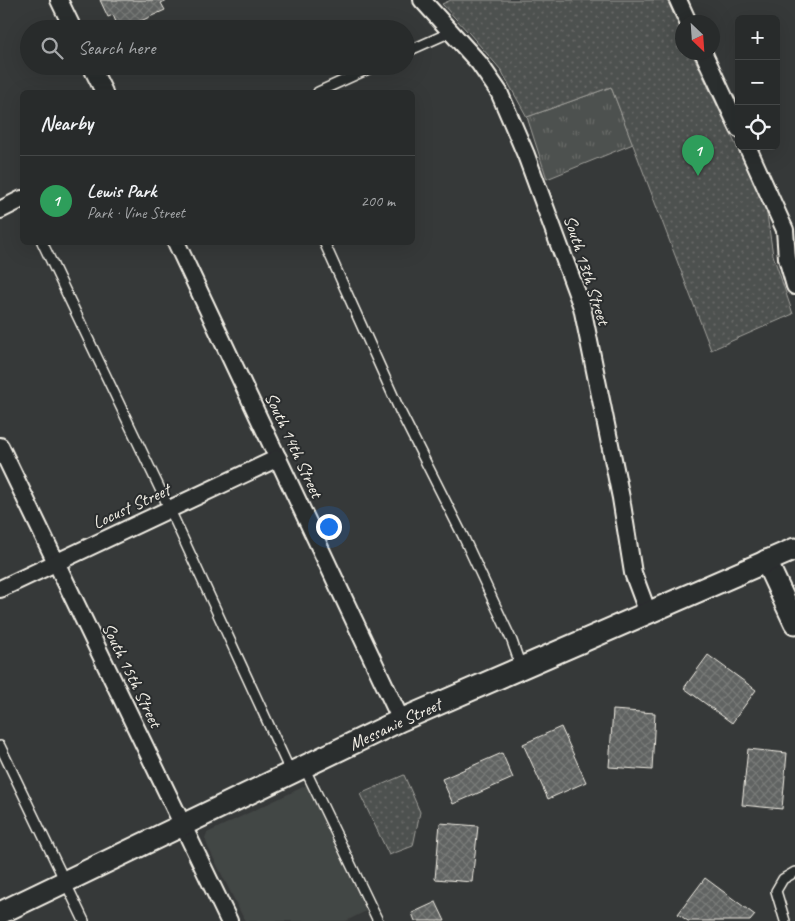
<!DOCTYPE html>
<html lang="en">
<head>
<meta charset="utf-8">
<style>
  body { margin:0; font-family:Caveat,sans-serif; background:#303333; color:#f1f3f6 }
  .controls { position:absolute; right:15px; top:15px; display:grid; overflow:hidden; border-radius:8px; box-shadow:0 5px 20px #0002 }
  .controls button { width:45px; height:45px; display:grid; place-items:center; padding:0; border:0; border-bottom:1px solid #444747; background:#282b2b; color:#f1f3f6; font:25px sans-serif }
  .compass { position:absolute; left:675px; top:15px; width:45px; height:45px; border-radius:50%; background:#282b2b; box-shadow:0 5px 20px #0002; rotate:155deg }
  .you { position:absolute; left:328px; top:526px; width:18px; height:18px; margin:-12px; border:4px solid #fff; border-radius:50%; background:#1a73e8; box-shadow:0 0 0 8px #1a73e833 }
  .badge { display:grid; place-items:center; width:32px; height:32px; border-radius:50%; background:#ff9aa2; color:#fff; font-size:16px; font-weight:700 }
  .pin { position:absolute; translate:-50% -41px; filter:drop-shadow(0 1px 2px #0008) }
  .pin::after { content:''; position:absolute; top:26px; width:18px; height:15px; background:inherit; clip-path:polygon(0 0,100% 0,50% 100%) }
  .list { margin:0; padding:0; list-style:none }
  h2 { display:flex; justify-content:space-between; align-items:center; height:65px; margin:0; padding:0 20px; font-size:21px }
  h2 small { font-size:16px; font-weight:400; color:#a5a7a9 }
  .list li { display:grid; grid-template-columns:32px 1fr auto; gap:15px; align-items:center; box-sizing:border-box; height:90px; padding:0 20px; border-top:1px solid #444747 }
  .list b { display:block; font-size:19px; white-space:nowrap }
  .list p { margin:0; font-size:16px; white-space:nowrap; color:#a5a7a9 }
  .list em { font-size:16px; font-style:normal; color:#a5a7a9 }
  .icon { flex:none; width:28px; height:28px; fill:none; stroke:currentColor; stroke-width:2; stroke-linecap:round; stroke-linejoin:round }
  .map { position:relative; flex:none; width:795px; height:921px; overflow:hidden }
  .search { position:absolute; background:#282b2b; box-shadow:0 5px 20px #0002; left:20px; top:20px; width:395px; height:55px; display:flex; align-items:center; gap:12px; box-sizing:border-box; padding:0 18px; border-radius:28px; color:#a5a7a9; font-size:19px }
  .panel { position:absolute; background:#282b2b; box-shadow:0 5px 20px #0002; left:20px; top:90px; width:395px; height:155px; border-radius:8px }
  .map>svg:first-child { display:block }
  .built { fill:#434645 }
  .grass { fill:url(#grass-tufts); stroke:#a1a19c }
  .park { fill:url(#park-dots); stroke:#a1a19c }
  .building { fill:url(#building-cross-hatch); stroke:#f4f1e8 }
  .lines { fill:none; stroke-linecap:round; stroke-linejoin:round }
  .service-casing { stroke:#f4f1e8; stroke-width:12 }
  .minor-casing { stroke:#f4f1e8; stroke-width:20 }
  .tertiary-casing { stroke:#f4f1e8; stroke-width:25 }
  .service { stroke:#2a2d2e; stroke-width:9 }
  .minor { stroke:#2a2d2e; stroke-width:16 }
  .tertiary { stroke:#2a2d2e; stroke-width:21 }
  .labels { text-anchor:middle; stroke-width:4; stroke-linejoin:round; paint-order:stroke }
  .street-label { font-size:18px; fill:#f4f1e8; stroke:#2a2d2e }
</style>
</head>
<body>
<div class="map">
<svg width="795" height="921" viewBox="0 0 795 921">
  <defs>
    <pattern id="grass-tufts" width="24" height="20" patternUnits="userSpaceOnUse" patternTransform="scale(1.25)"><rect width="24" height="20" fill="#4e514f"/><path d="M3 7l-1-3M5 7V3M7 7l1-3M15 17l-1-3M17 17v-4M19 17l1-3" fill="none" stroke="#686a68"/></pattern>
    <pattern id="park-dots" width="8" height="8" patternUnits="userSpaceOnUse" patternTransform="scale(1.25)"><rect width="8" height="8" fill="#4e514f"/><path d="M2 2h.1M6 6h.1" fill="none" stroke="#686a68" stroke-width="1.8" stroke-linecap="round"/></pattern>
    <pattern id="building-cross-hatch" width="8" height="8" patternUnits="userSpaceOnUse" patternTransform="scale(1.25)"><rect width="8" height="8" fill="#616362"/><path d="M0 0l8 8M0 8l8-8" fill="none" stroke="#787a78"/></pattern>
  </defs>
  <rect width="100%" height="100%" fill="#363939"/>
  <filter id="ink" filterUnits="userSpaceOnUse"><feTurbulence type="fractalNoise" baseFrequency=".02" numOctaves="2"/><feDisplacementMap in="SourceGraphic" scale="10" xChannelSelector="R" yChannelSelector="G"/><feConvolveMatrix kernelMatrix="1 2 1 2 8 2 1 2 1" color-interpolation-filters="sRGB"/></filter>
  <g filter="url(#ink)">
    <path class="built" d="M307,785L366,911L346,921H245L208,847L205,838L207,833Z"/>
    <path class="grass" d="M611,87L633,144L547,179L527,117Z"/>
    <g class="park">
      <path d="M451,0H667L682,32V52L692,53L766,208L773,255L793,314L711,350L611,87L527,117L501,70L469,33L442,4Z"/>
      <path d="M404,775L420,812L413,846L389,855L360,794Z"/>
    </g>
    <g class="building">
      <path d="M100,0H167L161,3L165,10L123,29H119L113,15L108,17Z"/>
      <path d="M708,655L756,690L732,723L684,688Z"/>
      <path d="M613,710L655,713L652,770L609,767Z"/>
      <path d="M561,727L586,782L548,799L523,744Z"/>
      <path d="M748,749L787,753L782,809L742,805Z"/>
      <path d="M502,753L513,778L453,804L442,779Z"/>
      <path d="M440,823L478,826L472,882L435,879Z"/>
      <path d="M705,878L755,915L750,921H688L678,914Z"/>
      <path d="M436,902L445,921H415L412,913Z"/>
    </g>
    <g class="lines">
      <defs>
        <g id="service">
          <path d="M406,52L451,32"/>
          <path d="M318,92L375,66"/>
          <path d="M42,242L170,510L291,773"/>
          <path d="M324,242L400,411L463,536L512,641L521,667"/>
          <path d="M0,746L84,921"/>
          <path d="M304,767L378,921"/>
          <path d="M785,921L776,891L783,879L795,872"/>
        </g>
        <g id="minor">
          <path d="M59,0L73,29"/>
          <path d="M422,0L479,63L499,92L526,155L582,307L621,498L633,573L648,613"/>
          <path d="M678,0L688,22"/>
          <path d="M703,52L739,129"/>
          <path d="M91,66L104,92"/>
          <path d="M747,146L785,230L787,258L795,286"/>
          <path d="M0,210L22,199"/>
          <path d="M176,242L401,720"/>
          <path d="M0,446L229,921"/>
          <path d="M0,589L278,458"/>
        </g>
        <g id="tertiary">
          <path d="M766,561L795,623"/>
          <path d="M0,913L401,720L795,549"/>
        </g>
      </defs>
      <use href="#service" class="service-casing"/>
      <use href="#minor" class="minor-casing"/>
      <use href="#tertiary" class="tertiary-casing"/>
      <use href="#service" class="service"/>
      <use href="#minor" class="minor"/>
      <use href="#tertiary" class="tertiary"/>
    </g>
  </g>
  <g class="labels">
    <g class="street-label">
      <text transform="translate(587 270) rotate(72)" y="6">South 13th Street</text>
      <text transform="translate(294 445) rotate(65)" y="6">South 14th Street</text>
      <text transform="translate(131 506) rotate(-25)" y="6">Locust Street</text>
      <text transform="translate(132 675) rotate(64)" y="6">South 15th Street</text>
      <text transform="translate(395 724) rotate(-25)" y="6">Messanie Street</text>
    </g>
  </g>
</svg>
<div class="controls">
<button>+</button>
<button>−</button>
<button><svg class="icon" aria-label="locate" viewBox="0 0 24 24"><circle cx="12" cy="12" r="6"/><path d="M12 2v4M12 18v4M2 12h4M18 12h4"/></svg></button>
</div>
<svg class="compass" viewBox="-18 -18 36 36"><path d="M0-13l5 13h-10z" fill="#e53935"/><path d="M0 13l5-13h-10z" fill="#a5a7a9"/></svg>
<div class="you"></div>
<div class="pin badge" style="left:698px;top:176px;background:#2e9e5b">1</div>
<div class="search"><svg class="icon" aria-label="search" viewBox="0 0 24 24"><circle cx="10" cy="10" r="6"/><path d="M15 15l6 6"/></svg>Search here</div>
<section class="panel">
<h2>Nearby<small></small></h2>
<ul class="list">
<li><span class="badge" style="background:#2e9e5b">1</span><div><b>Lewis Park</b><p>Park · Vine Street</p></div><em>200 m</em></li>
</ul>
</section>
</div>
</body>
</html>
